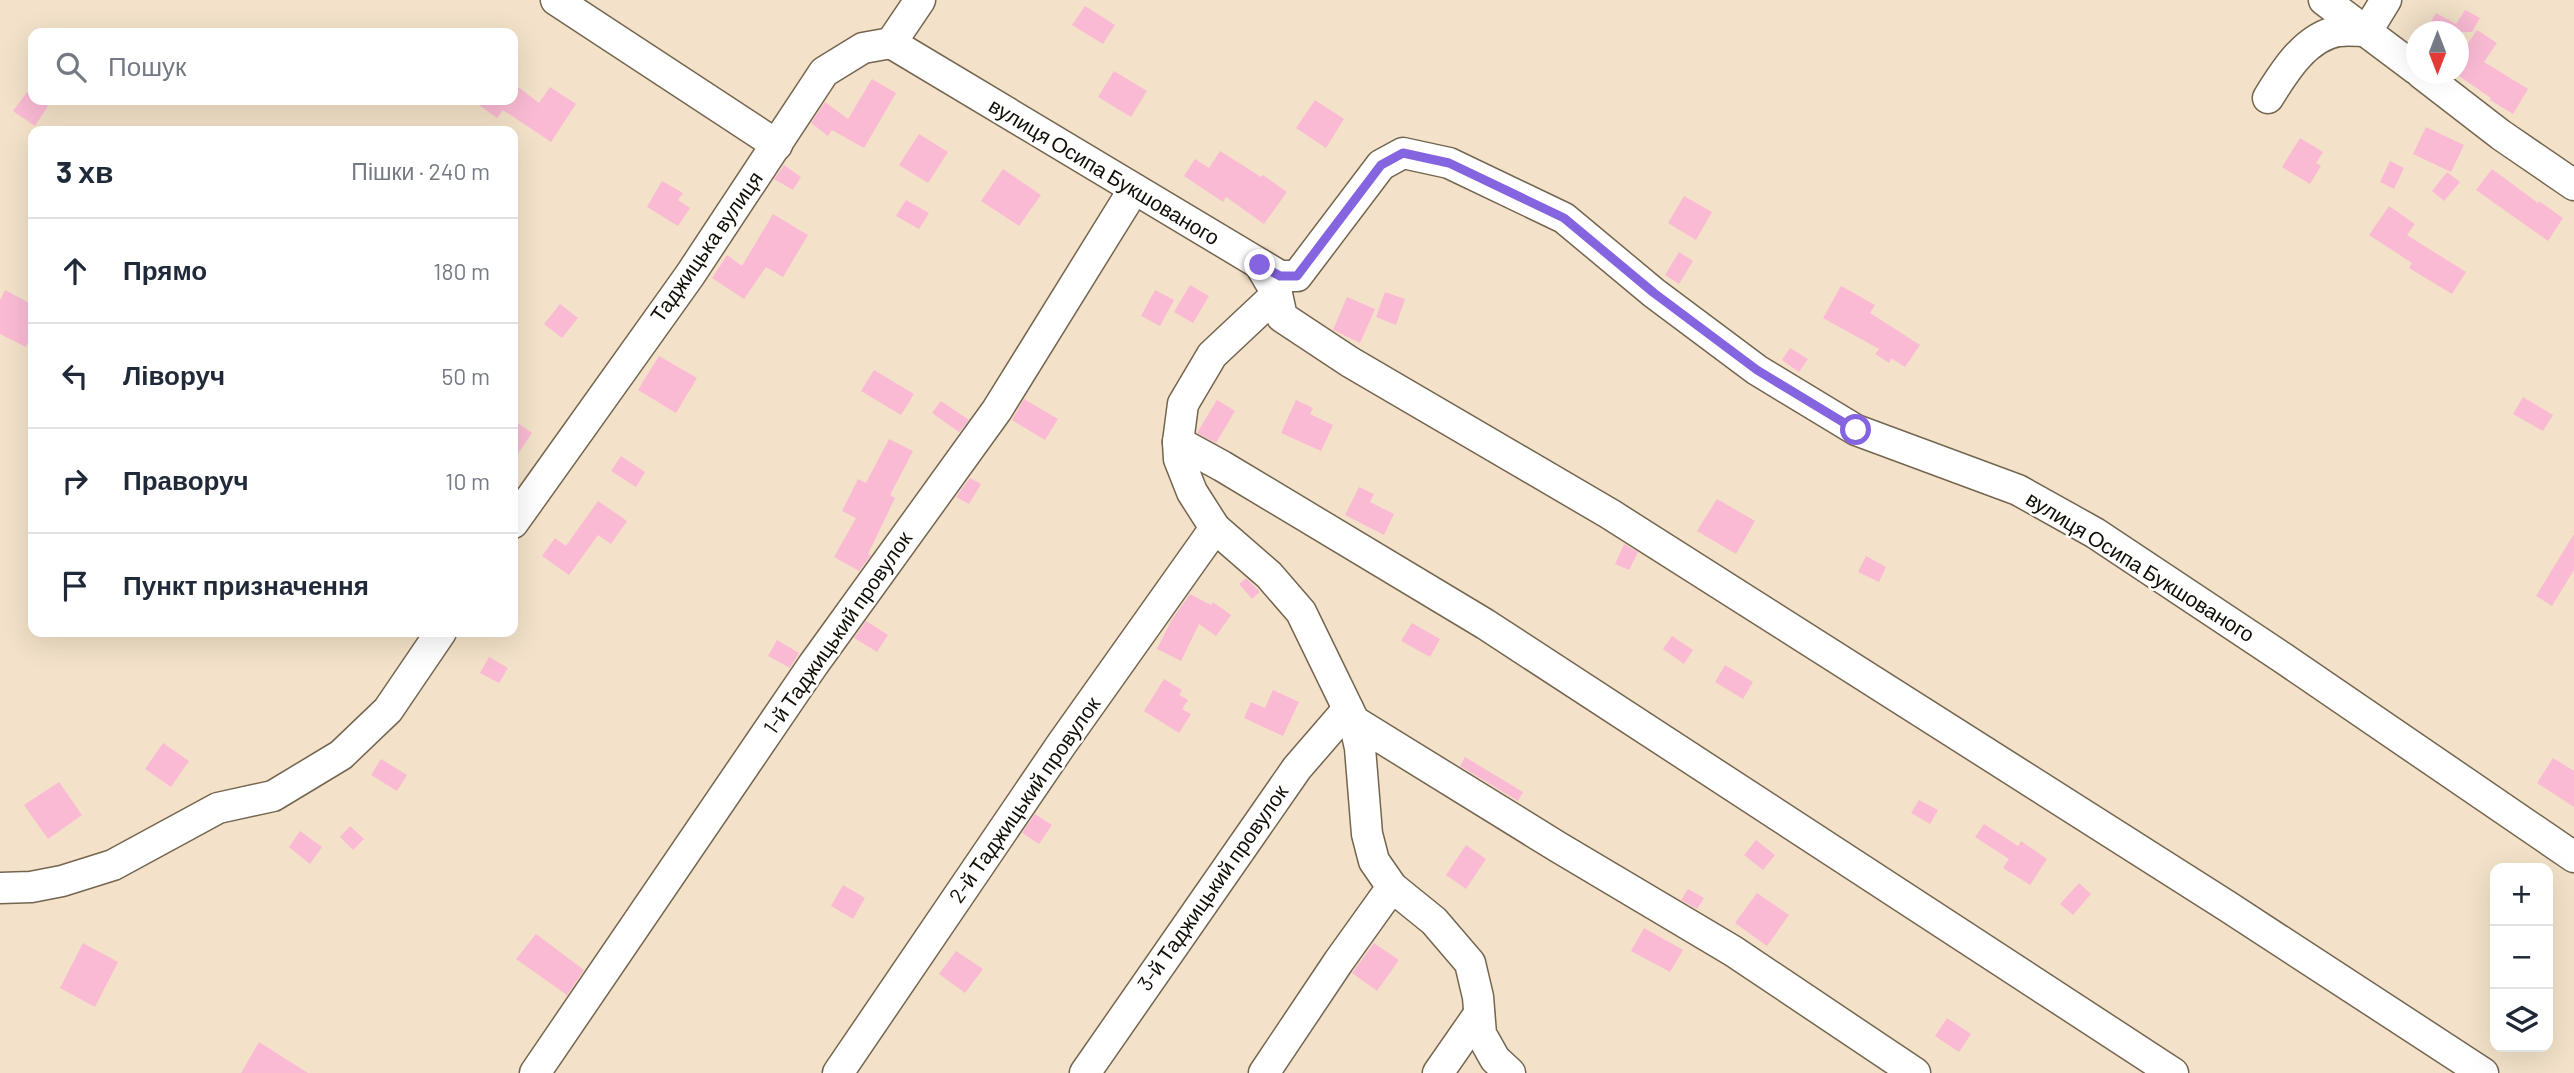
<!DOCTYPE html>
<html lang="uk">
<head>
<meta charset="utf-8">
<style>
  body { margin:0; font-family:Barlow,sans-serif; background:#f2f2f3; color:#1f2937 }
  .controls { position:absolute; right:21px; bottom:21px; display:grid; overflow:hidden; border-radius:14px; box-shadow:0 7px 28px #0002 }
  .controls button { width:63px; height:63px; display:grid; place-items:center; padding:0; border:0; border-bottom:2px solid #e0e1e3; background:#fff; color:#1f2937; font:35px sans-serif }
  .compass { position:absolute; left:2406px; top:21px; width:63px; height:63px; border-radius:50%; background:#fff; box-shadow:0 7px 28px #0002; rotate:180deg }
  .stop { position:absolute; width:21px; height:21px; margin:-16px; border:5px solid #8564df; border-radius:50%; background:#fff }
  .stop.end { background:#8564df; border-color:#fff; box-shadow:0 2px 7px #0008 }
  .list { margin:0; padding:0; list-style:none }
  h2 { display:flex; justify-content:space-between; align-items:center; height:91px; margin:0; padding:0 28px; font-size:30px }
  h2 small { font-size:23px; font-weight:400; color:#747a83 }
  .list li { display:grid; grid-template-columns:46px 1fr auto; gap:21px; align-items:center; box-sizing:border-box; height:105px; padding:0 28px; border-top:2px solid #e0e1e3 }
  .list b { display:block; font-size:26px; white-space:nowrap }
  .list em { font-size:23px; font-style:normal; color:#747a83 }
  .icon { flex:none; width:38px; height:38px; fill:none; stroke:currentColor; stroke-width:2; stroke-linecap:round; stroke-linejoin:round }
  .map { position:relative; flex:none; width:2574px; height:1073px; overflow:hidden }
  .search { position:absolute; background:#fff; box-shadow:0 7px 28px #0002; left:28px; top:28px; width:490px; height:77px; display:flex; align-items:center; gap:18px; box-sizing:border-box; padding:0 24px; border-radius:14px; color:#747a83; font-size:26px }
  .panel { position:absolute; background:#fff; box-shadow:0 7px 28px #0002; left:28px; top:126px; width:490px; height:511px; border-radius:14px }
  .map>svg:first-child { display:block }
  .building { fill:#fabad4 }
  .lines { fill:none; stroke-linecap:round; stroke-linejoin:round }
  .minor-casing { stroke:#74654f; stroke-width:33 }
  .minor { stroke:#fff; stroke-width:30 }
  .route { stroke:#8564df; stroke-width:9 }
  .labels { text-anchor:middle; stroke-width:5; stroke-linejoin:round; paint-order:stroke }
  .street-label { font-size:21px; fill:#120d05; stroke:#fff }
</style>
</head>
<body>
<div class="map">
<svg width="2574" height="1073" viewBox="0 0 2574 1073">
  <rect width="100%" height="100%" fill="#f3e2c9"/>
  <g class="building">
    <path d="M1085,6L1115,25L1103,44L1072,25Z"/>
    <path d="M2465,10L2480,18L2472,32H2425L2436,13L2456,24Z"/>
    <path d="M2477,30L2497,43L2484,62L2528,89L2513,114L2490,100L2491,98L2459,76V57Z"/>
    <path d="M1114,71L1147,91L1131,117L1098,97Z"/>
    <path d="M872,79L896,93L864,148L832,130L828,136L811,123L825,102L848,119Z"/>
    <path d="M513,83L539,103L550,87L576,104L551,142L503,110L497,118L472,100H513Z"/>
    <path d="M27,92L33,96V100H38L48,106L35,126L13,111Z"/>
    <path d="M1315,100L1344,119L1326,148L1296,128Z"/>
    <path d="M2426,127L2464,145L2451,172L2413,154Z"/>
    <path d="M919,134L948,152L928,183L899,165Z"/>
    <path d="M2300,138L2323,152L2316,163L2321,166L2310,184L2282,167Z"/>
    <path d="M1220,151L1261,177L1263,175L1287,192L1264,224L1226,197L1223,202L1184,176L1195,159L1209,168Z"/>
    <path d="M2390,161L2404,168L2394,189L2380,182Z"/>
    <path d="M784,165L801,177L793,190L774,179Z"/>
    <path d="M1003,169L1041,195L1019,226L981,201Z"/>
    <path d="M2492,169L2538,203L2539,201L2563,218L2548,241L2476,190Z"/>
    <path d="M2447,172L2460,182L2444,201L2432,191Z"/>
    <path d="M662,181L683,193L678,200L690,208L678,226L647,207Z"/>
    <path d="M1684,196L1712,212L1696,240L1668,223Z"/>
    <path d="M906,200L929,213L919,229L896,216Z"/>
    <path d="M2389,206L2415,224L2407,235L2466,272L2452,294L2409,268L2412,263L2369,235Z"/>
    <path d="M773,214L808,235L783,277L766,267L744,299L712,278L727,255L742,266Z"/>
    <path d="M1679,252L1693,261L1679,284L1665,275Z"/>
    <path d="M1190,285L1209,296L1193,323L1174,312Z"/>
    <path d="M1841,286L1875,305L1870,313L1920,345L1905,367L1891,358L1889,363L1875,354L1879,349L1823,318Z"/>
    <path d="M5,290L33,305V333L26,347L0,334V300Z"/>
    <path d="M1155,290L1174,300L1160,326L1141,316Z"/>
    <path d="M1385,292L1405,299L1396,325L1376,317Z"/>
    <path d="M1347,297L1375,309L1360,343L1333,330Z"/>
    <path d="M560,304L578,318L562,338L544,324Z"/>
    <path d="M1790,348L1808,359L1799,372L1782,360Z"/>
    <path d="M659,356L697,378L676,413L638,390Z"/>
    <path d="M874,370L914,394L901,415L861,391Z"/>
    <path d="M2523,397L2553,415L2543,431L2513,414Z"/>
    <path d="M1024,399L1058,419L1045,440L1012,420Z"/>
    <path d="M1217,400L1235,411L1216,443L1197,433Z"/>
    <path d="M1296,400L1313,408L1310,414L1333,425L1321,451L1281,433Z"/>
    <path d="M941,401L969,420L959,432L932,413Z"/>
    <path d="M513,420L532,433L513,461Z"/>
    <path d="M889,439L913,451L890,495L895,498L868,554L871,555L859,571L834,557L856,518L842,511L858,479L866,483Z"/>
    <path d="M621,456L645,472L636,487L611,471Z"/>
    <path d="M970,478L981,484L969,504L956,497Z"/>
    <path d="M1359,487L1374,494L1370,502L1394,514L1384,535L1345,515Z"/>
    <path d="M1717,499L1755,521L1736,554L1697,531Z"/>
    <path d="M598,501L627,521L611,544L598,535L569,575L542,556L555,538L566,546Z"/>
    <path d="M2574,534V570L2552,606L2536,596Z"/>
    <path d="M1624,544L1638,552L1629,570L1615,564Z"/>
    <path d="M1866,556L1886,567L1879,582L1858,572Z"/>
    <path d="M1246,578L1260,592L1252,599L1239,584Z"/>
    <path d="M1190,594L1211,605L1213,602L1231,615L1216,636L1199,624L1181,661L1157,649L1171,621Z"/>
    <path d="M866,621L888,635L877,652L854,638Z"/>
    <path d="M1412,623L1440,639L1430,657L1401,641Z"/>
    <path d="M1672,636L1693,650L1684,664L1663,649Z"/>
    <path d="M777,640L799,653L790,668L768,656Z"/>
    <path d="M489,657L508,668L499,683L480,673Z"/>
    <path d="M1725,665L1753,682L1743,699L1715,682Z"/>
    <path d="M1164,679L1182,690L1179,695L1188,700L1182,709L1191,714L1179,733L1144,711Z"/>
    <path d="M1273,690L1299,702L1283,736L1244,718L1251,702L1265,708Z"/>
    <path d="M163,743L189,761L171,787L145,769Z"/>
    <path d="M1465,757L1523,792L1518,801L1460,766Z"/>
    <path d="M2553,758L2574,771V807L2537,783Z"/>
    <path d="M381,759L407,775L397,791L371,775Z"/>
    <path d="M59,782L82,815L48,839L24,805Z"/>
    <path d="M1919,800L1938,810L1930,824L1911,813Z"/>
    <path d="M1035,814L1052,825L1039,844L1022,833Z"/>
    <path d="M1984,824L2018,846L2021,841L2047,859L2030,885L2003,868L2009,859L1975,837Z"/>
    <path d="M350,826L364,839L353,850L340,837Z"/>
    <path d="M300,831L322,847L310,864L289,847Z"/>
    <path d="M1756,840L1775,855L1763,870L1744,855Z"/>
    <path d="M1466,845L1486,859L1466,889L1446,875Z"/>
    <path d="M2079,883L2091,894L2073,915L2060,904Z"/>
    <path d="M843,885L865,898L853,919L831,906Z"/>
    <path d="M1688,889L1704,898L1697,909L1681,900Z"/>
    <path d="M1757,893L1789,915L1767,946L1735,923Z"/>
    <path d="M1644,928L1683,950L1670,972L1631,951Z"/>
    <path d="M536,934L584,970L567,995L516,959Z"/>
    <path d="M83,943L118,962L95,1007L60,988Z"/>
    <path d="M1374,943L1399,960L1377,991L1352,973Z"/>
    <path d="M956,951L983,969L965,993L939,974Z"/>
    <path d="M1947,1018L1971,1034L1959,1052L1935,1036Z"/>
    <path d="M259,1042L308,1073H241Z"/>
  </g>
  <g class="lines">
    <defs>
      <g id="minor">
        <path d="M556,0L777,145"/>
        <path d="M2324,0L2416,69"/>
        <path d="M2367,31L2386,0"/>
        <path d="M891,43L1280,276H1297L1381,165L1403,153L1449,163L1564,218L1654,293L1757,370L1856,430L2018,490L2095,533L2283,658L2574,857"/>
        <path d="M2422,74L2501,135L2574,185"/>
        <path d="M2268,98C2284,72 2306,36 2339,31C2348,30 2358,31 2367,31"/>
        <path d="M1260,265L1277,294L1282,317L1350,362L1610,514L2227,906L2483,1073"/>
        <path d="M1277,294L1212,355L1183,404L1178,442L1179,459L1192,492L1215,528L1269,575L1301,612L1354,721L1360,748L1367,834L1374,861L1392,887L1434,921L1470,963L1478,997L1481,1034L1495,1059L1510,1073"/>
        <path d="M1178,442L1222,466L1485,624L2173,1073"/>
        <path d="M513,523L690,275L824,72L863,48L891,43L920,0"/>
        <path d="M1354,721L1558,847L1733,951L1915,1073"/>
        <path d="M0,888L31,887L62,881L113,865L218,808L273,796L341,755L388,710L441,632"/>
        <path d="M535,1073L813,665L997,410L1134,189"/>
        <path d="M838,1073L1061,745L1215,528"/>
        <path d="M1085,1073L1297,768L1348,709"/>
        <path d="M1264,1073L1339,961L1392,887"/>
        <path d="M1438,1073L1479,1014"/>
      </g>
    </defs>
    <use href="#minor" class="minor-casing"/>
    <use href="#minor" class="minor"/>
  </g>
  <g class="lines">
    <path class="route" d="M1260,265L1280,276H1297L1381,165L1403,153L1449,163L1564,218L1654,293L1757,370L1856,430"/>
  </g>
  <g class="labels">
    <g class="street-label">
      <text transform="translate(1104 172) rotate(31)" y="7">вулиця Осипа Букшованого</text>
      <text transform="translate(707 247) rotate(-55)" y="7">Таджицька вулиця</text>
      <text transform="translate(2140 567) rotate(32)" y="7">вулиця Осипа Букшованого</text>
      <text transform="translate(838 633) rotate(-55)" y="7">1-й Таджицький провулок</text>
      <text transform="translate(1025 800) rotate(-55)" y="7">2-й Таджицький провулок</text>
      <text transform="translate(1213 888) rotate(-55)" y="7">3-й Таджицький провулок</text>
    </g>
  </g>
</svg>
<div class="controls">
<button>+</button>
<button>−</button>
<button><svg class="icon" aria-label="layers" viewBox="0 0 24 24"><path d="M12 4l9 5-9 5-9-5zM3 14l9 5 9-5"/></svg></button>
</div>
<svg class="compass" viewBox="-18 -18 36 36"><path d="M0-13l5 13h-10z" fill="#e53935"/><path d="M0 13l5-13h-10z" fill="#747a83"/></svg>
<div class="stop" style="left:1856px;top:430px"></div>
<div class="stop end" style="left:1260px;top:265px"></div>
<div class="search"><svg class="icon" aria-label="search" viewBox="0 0 24 24"><circle cx="10" cy="10" r="6"/><path d="M15 15l6 6"/></svg>Пошук</div>
<section class="panel">
<h2>3 хв<small>Пішки · 240 m</small></h2>
<ul class="list">
<li><svg class="icon" aria-label="ahead" viewBox="0 0 24 24"><path d="M12 20V5M6 11l6-6 6 6"/></svg><div><b>Прямо</b></div><em>180 m</em></li>
<li><svg class="icon" aria-label="left" viewBox="0 0 24 24"><path d="M17 20v-9H6M10 6l-5 5 5 5"/></svg><div><b>Ліворуч</b></div><em>50 m</em></li>
<li><svg class="icon" aria-label="right" viewBox="0 0 24 24"><path d="M7 20v-9h11M14 6l5 5-5 5"/></svg><div><b>Праворуч</b></div><em>10 m</em></li>
<li><svg class="icon" aria-label="arrive" viewBox="0 0 24 24"><path d="M6 21V4h12l-3 4 3 4H6"/></svg><div><b>Пункт призначення</b></div></li>
</ul>
</section>
</div>
</body>
</html>
